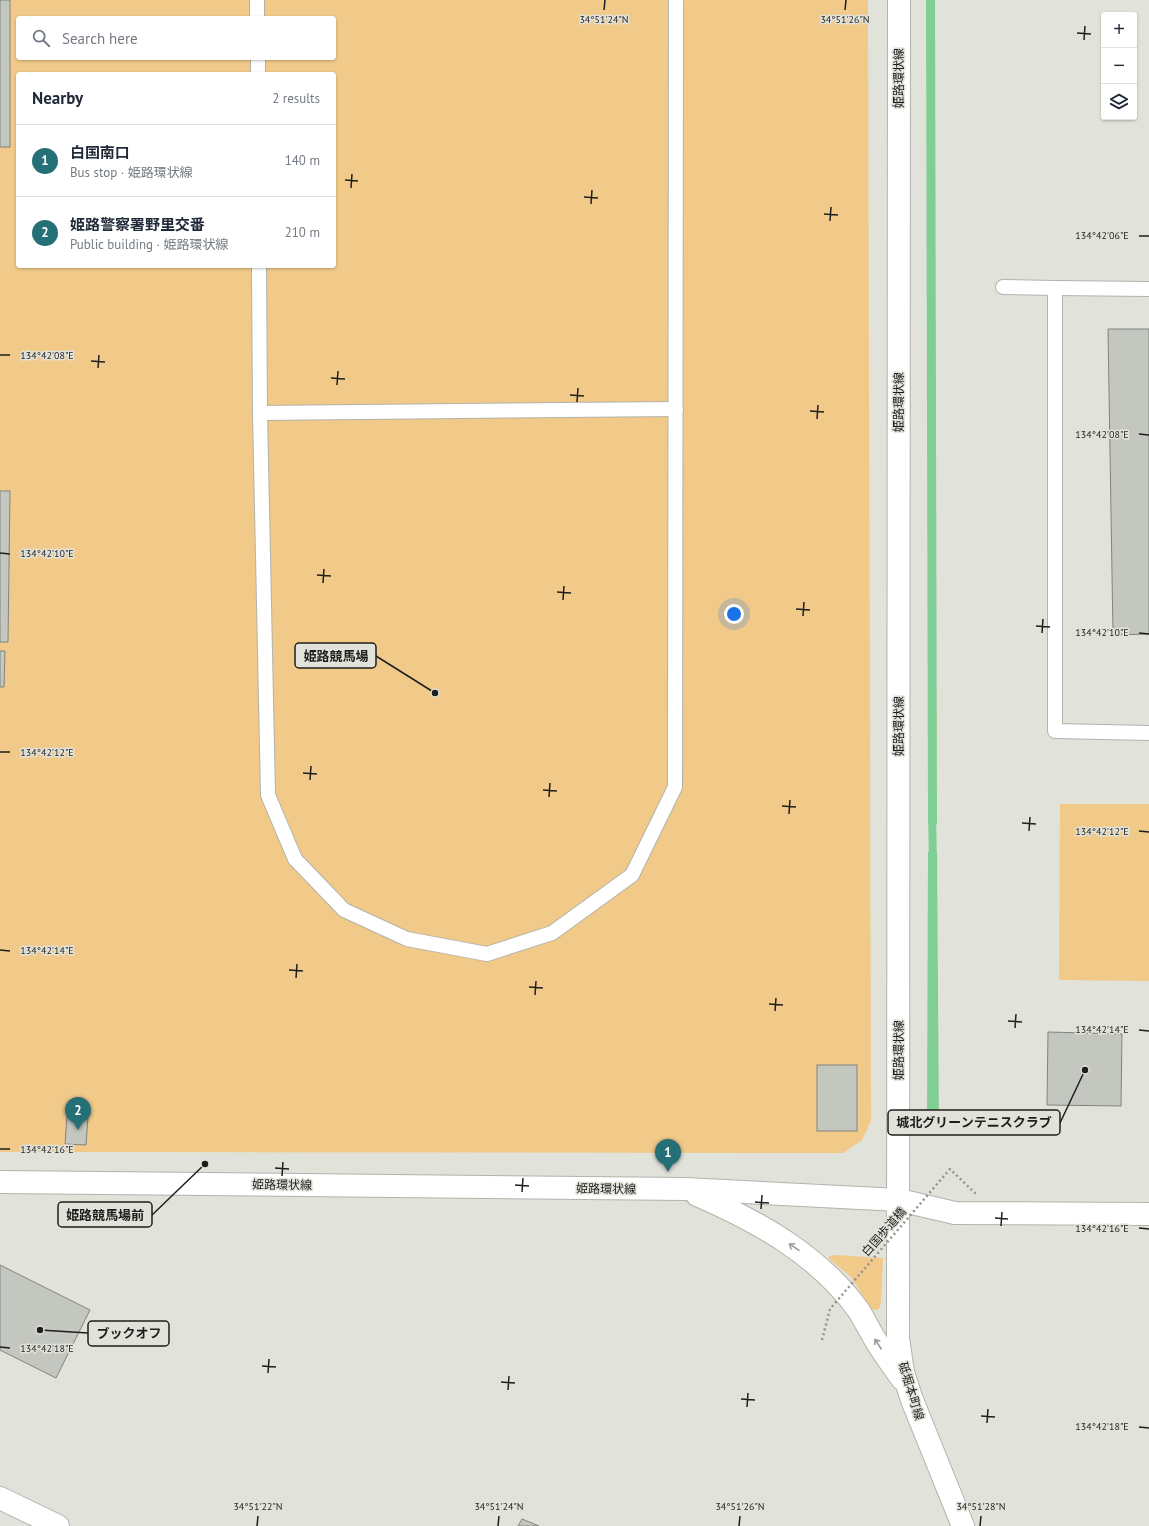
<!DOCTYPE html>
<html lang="en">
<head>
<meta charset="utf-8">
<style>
  body { margin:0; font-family:"PT Sans","Noto Sans JP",sans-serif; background:#f2f2f3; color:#1f2937 }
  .controls { position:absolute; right:12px; top:12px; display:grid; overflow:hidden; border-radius:4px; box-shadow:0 1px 3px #0004 }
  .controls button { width:36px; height:36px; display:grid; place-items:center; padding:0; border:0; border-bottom:1px solid #e0e1e3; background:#fff; color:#1f2937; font:20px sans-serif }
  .you { position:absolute; left:734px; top:614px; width:14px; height:14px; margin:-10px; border:3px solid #fff; border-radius:50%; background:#1a73e8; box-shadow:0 0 0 6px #1a73e833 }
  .badge { display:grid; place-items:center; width:26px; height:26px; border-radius:50%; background:#256f77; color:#fff; font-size:13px; font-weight:700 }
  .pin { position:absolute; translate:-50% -33px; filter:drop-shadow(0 1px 2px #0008) }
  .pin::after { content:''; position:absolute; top:21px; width:14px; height:12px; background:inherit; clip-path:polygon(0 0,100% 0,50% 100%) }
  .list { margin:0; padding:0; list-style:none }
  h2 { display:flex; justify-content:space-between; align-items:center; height:52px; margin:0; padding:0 16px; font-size:17px }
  h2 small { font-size:13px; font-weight:400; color:#747a83 }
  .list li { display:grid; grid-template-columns:26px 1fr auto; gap:12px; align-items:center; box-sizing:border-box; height:72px; padding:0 16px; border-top:1px solid #e0e1e3 }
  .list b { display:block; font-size:15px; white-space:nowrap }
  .list p { margin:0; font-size:13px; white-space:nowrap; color:#747a83 }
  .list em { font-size:13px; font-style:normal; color:#747a83 }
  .icon { flex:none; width:22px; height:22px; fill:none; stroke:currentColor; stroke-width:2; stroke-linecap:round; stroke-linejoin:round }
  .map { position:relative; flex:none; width:1149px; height:1526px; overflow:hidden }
  .search { position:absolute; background:#fff; box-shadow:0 1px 3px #0004; left:16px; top:16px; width:320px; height:44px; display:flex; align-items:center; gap:10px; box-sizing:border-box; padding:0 14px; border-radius:4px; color:#747a83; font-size:15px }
  .panel { position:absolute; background:#fff; box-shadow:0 1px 3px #0004; left:16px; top:72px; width:320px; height:196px; border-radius:4px }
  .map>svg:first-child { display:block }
  .green { fill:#f1c989; fill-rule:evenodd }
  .water { fill:#80ce94 }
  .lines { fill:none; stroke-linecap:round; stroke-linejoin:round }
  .stream { stroke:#80ce94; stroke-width:8 }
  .building { fill:#c3c7c0; stroke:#80847e }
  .lane-casing { stroke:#b2b3ab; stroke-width:16 }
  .street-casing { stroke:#b2b3ab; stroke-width:24 }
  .secondary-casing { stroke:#b2b3ab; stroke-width:24 }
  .lane { stroke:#fff; stroke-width:14 }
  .street { stroke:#fff; stroke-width:22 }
  .secondary { stroke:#fff; stroke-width:22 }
  .path-bridge { stroke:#92948e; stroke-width:2.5; stroke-dasharray:2 3; stroke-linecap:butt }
  .oneway { stroke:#9a9a99 }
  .ticks { fill:none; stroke:#1e1f1c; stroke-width:1.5 }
  .labels { text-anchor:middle; stroke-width:3; stroke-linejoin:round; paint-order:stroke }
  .street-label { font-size:12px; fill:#1e1f1c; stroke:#e1e3db }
  .ticks-label { font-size:10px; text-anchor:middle; fill:#1e1f1c; stroke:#e1e3db; stroke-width:3; stroke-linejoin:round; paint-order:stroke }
  .leader { fill:none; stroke:#1e1f1c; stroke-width:1.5 }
  .callout-dot { fill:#1e1f1c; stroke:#e1e3db; stroke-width:1.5 }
  .callout { fill:#e1e3db; stroke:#1e1f1c; stroke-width:1.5 }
  .callout-label { font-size:13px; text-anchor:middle; font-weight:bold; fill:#1e1f1c }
</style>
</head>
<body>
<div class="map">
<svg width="1149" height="1526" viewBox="0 0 1149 1526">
  <rect width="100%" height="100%" fill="#e1e3db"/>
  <g class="green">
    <path d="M0,0H868L871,1121L862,1140L843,1153L0,1152ZM18,18H334V58H18ZM18,74H334V266H18Z"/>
    <path d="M1060,804H1149V981L1059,980Z"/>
    <path d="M836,1255L883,1258L881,1301L879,1309L874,1310L871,1308L850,1276L829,1259V1256Z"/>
  </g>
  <g class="water">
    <path d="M926,0H935L937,824H928Z"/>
    <path d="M928,852H937L939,1128H927Z"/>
  </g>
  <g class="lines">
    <path class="stream" d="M932,814L933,862"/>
  </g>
  <g class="building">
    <rect x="0" y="0" width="10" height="147"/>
    <path d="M1108,329H1149V634L1113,635Z"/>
    <path d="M0,491H10L8,642H0Z"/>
    <path d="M0,651H5L4,687H0Z"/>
    <path d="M1048,1032L1122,1034L1121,1106L1047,1105Z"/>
    <rect x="817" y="1065" width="40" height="66"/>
    <path d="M67,1116L88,1117L86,1145L65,1144Z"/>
    <path d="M0,1265L90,1310L56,1378L0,1350Z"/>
    <path d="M522,1519L539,1526H518Z"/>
  </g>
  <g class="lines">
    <defs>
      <g id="lane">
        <path d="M257,0V18"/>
        <path d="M258,58V74"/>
        <path d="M259,266L260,413L268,795L295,859L344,910L407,939L487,954L552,933L632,875L675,787L676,0"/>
        <path d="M1003,287L1055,288V731L1149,733"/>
        <path d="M1055,288L1149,289"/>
        <path d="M260,413L676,409"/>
      </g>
      <path id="street" d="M0,1498L58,1526"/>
      <g id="secondary">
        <path d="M899,0L898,1338L903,1372L912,1400L963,1526"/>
        <path d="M0,1182L685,1189L899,1200L955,1213L1149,1214"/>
        <path d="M697,1195C759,1222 819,1255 859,1311C865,1321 870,1331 876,1341C884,1354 893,1366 902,1379"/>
      </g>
    </defs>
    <use href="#lane" class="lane-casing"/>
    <use href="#street" class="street-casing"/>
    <use href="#secondary" class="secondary-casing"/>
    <use href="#lane" class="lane"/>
    <use href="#street" class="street"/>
    <use href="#secondary" class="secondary"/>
    <path class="path-bridge" d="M822,1340L830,1309L950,1169L976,1194"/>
  </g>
  <defs><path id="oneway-shaft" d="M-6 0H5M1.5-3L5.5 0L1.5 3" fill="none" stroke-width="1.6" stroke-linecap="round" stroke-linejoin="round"/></defs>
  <g class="oneway">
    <use href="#oneway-shaft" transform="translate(794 1247) rotate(-146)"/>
    <use href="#oneway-shaft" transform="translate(878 1344) rotate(-123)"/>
  </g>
  <path class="ticks" d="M604,10L605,0M845,10L846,0M1077,33L1091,34M1084,40L1085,26M345,180L358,181M351,188L352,174M584,197L598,198M591,204L592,190M824,214L838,215M830,221L831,207M1139,236H1149M0,355H10M91,361L105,362M98,368L99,355M331,378L345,379M337,385L338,371M570,395L584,396M577,402L578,388M810,411L824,412M817,419L818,405M1139,434L1149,435M0,553L10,554M317,575L331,576M323,583L324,569M557,592L571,593M563,600L564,586M796,609L810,610M803,616L804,602M1036,626L1050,627M1042,633L1043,619M1139,633L1149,634M0,752H10M303,773L317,774M310,780L311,766M543,790L557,791M549,797L550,783M782,806L796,807M789,814L790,800M1022,823L1036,824M1029,831L1030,817M1139,831L1149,832M0,950L10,951M289,970L303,971M296,978L297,964M529,987L543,988M535,995L536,981M769,1004L783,1005M775,1011L776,998M1008,1021L1022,1022M1015,1028L1016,1014M1139,1030L1149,1031M0,1149H10M275,1168L289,1169M282,1176L283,1162M515,1185L529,1186M522,1192L523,1178M755,1202L769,1203M761,1209L762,1195M995,1218L1008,1219M1001,1226L1002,1212M1139,1228L1149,1229M0,1347L10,1348M262,1366L276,1367M268,1373L269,1359M501,1382L515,1383M508,1390L509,1376M741,1399L755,1400M747,1407L748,1393M981,1416L995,1417M987,1423L988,1409M1139,1427L1149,1428M257,1526L258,1516M498,1526L499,1516M739,1526L740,1516M980,1526L981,1516"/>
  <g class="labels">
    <g class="street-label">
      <text transform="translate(899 78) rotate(-90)" y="4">姫路環状線</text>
      <text transform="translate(899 402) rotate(-90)" y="4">姫路環状線</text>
      <text transform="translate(899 726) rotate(-90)" y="4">姫路環状線</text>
      <text transform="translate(899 1050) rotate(-90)" y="4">姫路環状線</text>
      <text transform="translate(282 1185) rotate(1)" y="4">姫路環状線</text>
      <text transform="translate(606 1189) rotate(1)" y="4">姫路環状線</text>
      <text transform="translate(884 1232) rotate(-49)" y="4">白国歩道橋</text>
      <text transform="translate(911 1391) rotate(73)" y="4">砥堀本町線</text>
    </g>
  </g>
  <g class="ticks-label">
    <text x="604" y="23">34°51'24"N</text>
    <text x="845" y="23">34°51'26"N</text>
    <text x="1102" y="239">134°42'06"E</text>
    <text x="47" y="359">134°42'08"E</text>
    <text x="1102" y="438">134°42'08"E</text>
    <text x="47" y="557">134°42'10"E</text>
    <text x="1102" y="636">134°42'10"E</text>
    <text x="47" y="756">134°42'12"E</text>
    <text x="1102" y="835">134°42'12"E</text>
    <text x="47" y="954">134°42'14"E</text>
    <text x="1102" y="1033">134°42'14"E</text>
    <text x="47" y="1153">134°42'16"E</text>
    <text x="1102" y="1232">134°42'16"E</text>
    <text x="47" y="1352">134°42'18"E</text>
    <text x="1102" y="1430">134°42'18"E</text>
    <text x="258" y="1510">34°51'22"N</text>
    <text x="499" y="1510">34°51'24"N</text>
    <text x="740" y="1510">34°51'26"N</text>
    <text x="981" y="1510">34°51'28"N</text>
  </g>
  <path class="leader" d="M435 693L376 656M1085 1070L1060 1123M205 1164L152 1215M40 1330L88 1333"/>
  <g class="callout-dot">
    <circle cx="435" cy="693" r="4"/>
    <circle cx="1085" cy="1070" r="4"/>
    <circle cx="205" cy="1164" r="4"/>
    <circle cx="40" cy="1330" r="4"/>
  </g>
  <g class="callout">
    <rect x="295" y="643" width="81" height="25" rx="4"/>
    <rect x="888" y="1110" width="172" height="25" rx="4"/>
    <rect x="58" y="1202" width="94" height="25" rx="4"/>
    <rect x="88" y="1321" width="81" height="25" rx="4"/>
  </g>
  <g class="callout-label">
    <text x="336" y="661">姫路競馬場</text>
    <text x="974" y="1127">城北グリーンテニスクラブ</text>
    <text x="105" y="1220">姫路競馬場前</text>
    <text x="129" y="1338">ブックオフ</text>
  </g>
</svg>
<div class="controls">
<button>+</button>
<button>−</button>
<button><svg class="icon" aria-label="layers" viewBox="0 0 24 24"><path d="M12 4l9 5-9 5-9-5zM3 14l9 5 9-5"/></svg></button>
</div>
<div class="you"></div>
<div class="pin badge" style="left:668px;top:1172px">1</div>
<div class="pin badge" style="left:78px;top:1130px">2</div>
<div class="search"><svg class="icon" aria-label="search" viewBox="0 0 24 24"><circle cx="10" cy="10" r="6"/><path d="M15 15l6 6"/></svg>Search here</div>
<section class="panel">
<h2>Nearby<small>2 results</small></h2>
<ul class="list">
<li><span class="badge">1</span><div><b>白国南口</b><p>Bus stop · 姫路環状線</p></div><em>140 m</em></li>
<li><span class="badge">2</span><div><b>姫路警察署野里交番</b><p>Public building · 姫路環状線</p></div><em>210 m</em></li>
</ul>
</section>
</div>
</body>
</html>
